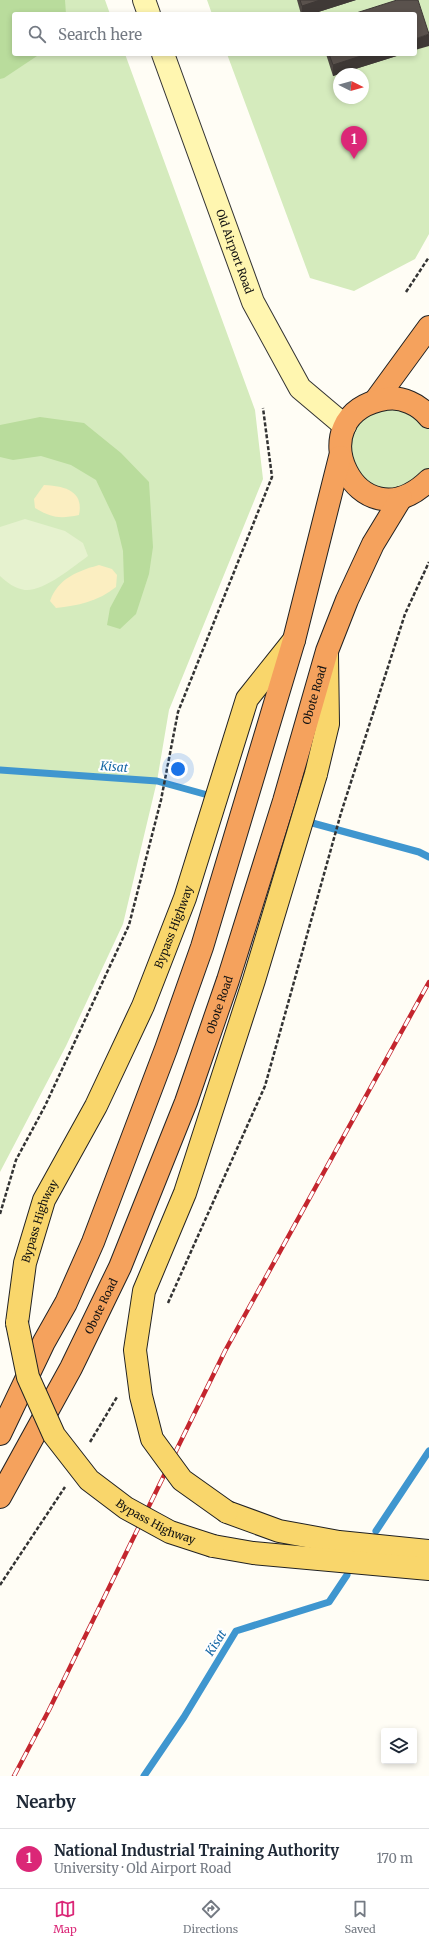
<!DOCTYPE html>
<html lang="en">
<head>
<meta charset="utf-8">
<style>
  body { margin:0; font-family:Merriweather,serif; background:#f6f6f7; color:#1f2937 }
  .controls { position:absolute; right:12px; bottom:12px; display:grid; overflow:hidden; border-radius:4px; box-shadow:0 2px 6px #0003 }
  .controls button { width:36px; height:36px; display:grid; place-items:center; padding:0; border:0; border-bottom:1px solid #e0e1e3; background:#fff; color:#1f2937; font:20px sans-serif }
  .compass { position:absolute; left:333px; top:68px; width:36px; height:36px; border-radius:50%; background:#fff; box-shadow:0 2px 6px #0003; rotate:95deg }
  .you { position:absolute; left:178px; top:769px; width:14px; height:14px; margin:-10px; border:3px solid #fff; border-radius:50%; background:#1a73e8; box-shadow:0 0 0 6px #1a73e833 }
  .badge { display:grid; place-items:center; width:26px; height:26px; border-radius:50%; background:#db2777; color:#fff; font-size:13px; font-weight:700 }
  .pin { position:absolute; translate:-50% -33px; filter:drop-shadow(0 1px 2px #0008) }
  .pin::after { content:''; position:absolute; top:21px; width:14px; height:12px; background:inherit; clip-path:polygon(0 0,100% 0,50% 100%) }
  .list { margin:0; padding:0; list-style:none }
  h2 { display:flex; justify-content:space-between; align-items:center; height:52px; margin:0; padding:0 16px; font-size:17px }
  h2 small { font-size:13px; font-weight:400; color:#747a83 }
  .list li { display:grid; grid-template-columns:26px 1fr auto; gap:12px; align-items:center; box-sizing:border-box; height:60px; padding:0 16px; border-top:1px solid #e0e1e3 }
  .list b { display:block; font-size:15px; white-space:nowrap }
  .list p { margin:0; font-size:13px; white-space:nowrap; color:#747a83 }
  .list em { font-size:13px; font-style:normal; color:#747a83 }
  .icon { flex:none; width:22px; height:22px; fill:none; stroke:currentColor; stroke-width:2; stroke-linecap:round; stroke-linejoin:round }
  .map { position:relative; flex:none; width:429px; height:1776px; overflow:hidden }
  .search { position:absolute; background:#fff; box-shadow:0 2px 6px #0003; left:12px; right:12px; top:12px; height:44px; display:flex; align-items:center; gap:10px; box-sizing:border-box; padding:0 14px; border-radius:4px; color:#747a83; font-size:15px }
  .sheet { height:112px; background:#fff }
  nav { display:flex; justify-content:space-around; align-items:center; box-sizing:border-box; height:56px; border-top:1px solid #e0e1e3; background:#fff; font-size:11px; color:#747a83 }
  nav a { display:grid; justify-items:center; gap:2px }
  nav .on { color:#db2777 }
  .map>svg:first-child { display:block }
  .green { fill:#d5ebbd; fill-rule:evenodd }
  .forest { fill:#b9dc9c }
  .sand { fill:#fbeec1 }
  .pitch { fill:#e6f2cf }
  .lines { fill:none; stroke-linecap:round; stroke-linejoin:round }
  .stream { stroke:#3f96cf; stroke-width:7 }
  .secondary-casing { stroke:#333; stroke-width:24 }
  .primary-casing { stroke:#222; stroke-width:24 }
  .highway-casing { stroke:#222; stroke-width:24 }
  .path { stroke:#333; stroke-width:2.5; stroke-dasharray:4 2; stroke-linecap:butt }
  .secondary { stroke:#fff6b0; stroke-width:22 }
  .primary { stroke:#f9d66b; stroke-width:22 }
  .highway { stroke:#f5a25d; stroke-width:22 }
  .rail-casing { stroke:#c4262e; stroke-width:4.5 }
  .rail { stroke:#fff; stroke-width:3; stroke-dasharray:9; stroke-linecap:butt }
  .primary-bridge-casing { stroke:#222; stroke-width:24; stroke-linecap:butt }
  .primary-bridge { stroke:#f9d66b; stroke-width:22 }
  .wall { fill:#4d4742 }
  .shaded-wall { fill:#3f3936 }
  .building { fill:#5a524d; stroke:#3f3936 }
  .labels { text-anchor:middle; stroke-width:4; stroke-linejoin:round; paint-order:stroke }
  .street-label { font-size:11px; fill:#111; stroke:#fff }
  .water-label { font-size:12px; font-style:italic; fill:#1768a6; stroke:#fff }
</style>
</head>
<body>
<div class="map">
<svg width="429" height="1776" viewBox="0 0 429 1776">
  <rect width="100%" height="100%" fill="#fffdf5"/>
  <g class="green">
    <path d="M0,0H105L110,14H14V54H125L255,410L263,479L169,710L157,781L123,924L66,1046L0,1172Z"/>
    <path d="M207,0H429V234L415,259L354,291L310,278L227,54H415V14H212ZM339,74H363V98H339Z"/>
    <path d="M405,405L429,427V469L416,485L391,494L358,482L347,434L359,415Z"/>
  </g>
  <g class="forest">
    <path d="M0,0H65L66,14H14V54H40L4,78L0,79Z"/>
    <path d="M40,417L84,423L121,453L149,482L153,547L149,574L136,614L120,629L107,625L110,608L124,582L123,551L116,522L96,480L71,465L41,456L13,460L0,457V425Z"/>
  </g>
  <g class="sand">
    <path d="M44,485C65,486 84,491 79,515C60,519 52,518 35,508L34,499Z"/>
    <path d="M99,565L112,569L117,575L116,587C99,601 77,606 56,608L50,601C58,578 78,571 99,565Z"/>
  </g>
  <path class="pitch" d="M25,519L65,531L83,543L88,556C73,567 43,592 25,590C16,589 6,582 0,576V527Z"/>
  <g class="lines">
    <g class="stream">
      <path d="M0,770L157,781L215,797"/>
      <path d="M305,821L419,852L429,857"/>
      <path d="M376,1531L429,1451"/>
      <path d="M144,1776L184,1717L236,1631L329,1602L347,1575"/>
    </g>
    <defs>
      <g id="secondary">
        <path d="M144,0L149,14"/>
        <path id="s1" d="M163,54L253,302L300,388L345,426"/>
      </g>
      <g id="primary">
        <path d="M316,774L328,724L327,655"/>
        <path id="s2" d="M17,1323L25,1263L44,1200L96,1106L143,1006L185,898L247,699L294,640"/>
        <path d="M227,1512L279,1531L339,1542L429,1551"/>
        <path d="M213,1546L253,1553L429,1569"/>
      </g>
      <g id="highway">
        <path d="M375,401L429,327"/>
        <path d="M429,417C420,405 401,396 386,399C294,414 358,549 429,480"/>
        <path d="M0,1434L44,1342L66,1303L93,1242L166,1049L202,947L294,640L340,457"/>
        <path id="s3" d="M0,1497L71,1368L120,1267L186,1102L228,980L284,801L327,651L347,600L373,544L401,498"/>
      </g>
    </defs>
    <use href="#secondary" class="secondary-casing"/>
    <use href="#primary" class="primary-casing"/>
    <use href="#highway" class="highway-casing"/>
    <g class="path">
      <path d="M406,292L429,257"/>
      <path d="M0,1214L16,1160L45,1106L129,925L161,800L178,712L272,477L263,408"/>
      <path d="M168,1303L265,1086L341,813L405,614L429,562"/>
      <path d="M90,1442L117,1397"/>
      <path d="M0,1585L65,1487"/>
    </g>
    <use href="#secondary" class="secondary"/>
    <use href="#primary" class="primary"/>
    <use href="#highway" class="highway"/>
    <defs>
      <path id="rail" d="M14,1776L49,1710L225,1351L429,982"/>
    </defs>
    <use href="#rail" class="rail-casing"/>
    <use href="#rail" class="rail"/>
    <defs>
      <g id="primary-bridge">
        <path id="s4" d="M17,1323L28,1377L54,1435L89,1480L126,1508L170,1532L213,1546"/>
        <path d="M227,1512L182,1480L152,1439L141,1396L135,1350L144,1291L185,1193L254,980L316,774"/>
      </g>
    </defs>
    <use href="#primary-bridge" class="primary-bridge-casing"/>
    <use href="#primary-bridge" class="primary-bridge"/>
  </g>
  <g class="wall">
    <path d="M297,0H356L312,14H301Z"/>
    <path d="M326,54H403L333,76Z"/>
  </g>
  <g class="shaded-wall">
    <path d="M320,0H356L312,14H302V6Z"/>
    <path d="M429,34V46L415,50V39Z"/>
    <path d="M367,54H403L333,76V65Z"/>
  </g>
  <g class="building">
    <path d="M300,0H320L302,6Z"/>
    <path d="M397,0H418L429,34L415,39V14H353Z"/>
    <path d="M329,54H367L333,65Z"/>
  </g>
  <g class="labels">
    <g class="street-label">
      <text dy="4" stroke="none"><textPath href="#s1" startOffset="210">Old Airport Road</textPath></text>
      <text dy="4" stroke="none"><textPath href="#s3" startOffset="864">Obote Road</textPath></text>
      <text dy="4" stroke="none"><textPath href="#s2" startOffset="429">Bypass Highway</textPath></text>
      <text dy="4" stroke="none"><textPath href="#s3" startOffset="540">Obote Road</textPath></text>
      <text dy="4" stroke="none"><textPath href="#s2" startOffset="105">Bypass Highway</textPath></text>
      <text dy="4" stroke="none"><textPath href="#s3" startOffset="216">Obote Road</textPath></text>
      <text dy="4" stroke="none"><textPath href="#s4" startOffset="255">Bypass Highway</textPath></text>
    </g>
    <g class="water-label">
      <text transform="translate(114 767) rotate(4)" y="4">Kisat</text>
      <text transform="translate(216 1643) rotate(-58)" y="4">Kisat</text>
    </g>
  </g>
</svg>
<div class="controls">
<button><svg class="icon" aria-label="layers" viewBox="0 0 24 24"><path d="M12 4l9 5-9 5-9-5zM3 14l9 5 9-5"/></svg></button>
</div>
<svg class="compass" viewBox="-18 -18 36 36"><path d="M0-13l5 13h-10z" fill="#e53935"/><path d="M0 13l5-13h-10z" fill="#747a83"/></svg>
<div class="you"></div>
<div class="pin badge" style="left:354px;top:159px">1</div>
<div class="search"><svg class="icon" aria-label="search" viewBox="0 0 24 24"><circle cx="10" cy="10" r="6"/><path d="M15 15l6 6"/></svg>Search here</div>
</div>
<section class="sheet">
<h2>Nearby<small></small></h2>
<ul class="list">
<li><span class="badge">1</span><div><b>National Industrial Training Authority</b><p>University · Old Airport Road</p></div><em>170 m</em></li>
</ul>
</section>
<nav>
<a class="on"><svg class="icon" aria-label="map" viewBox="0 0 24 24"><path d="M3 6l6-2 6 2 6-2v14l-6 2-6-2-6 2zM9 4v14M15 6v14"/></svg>Map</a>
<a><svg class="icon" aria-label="directions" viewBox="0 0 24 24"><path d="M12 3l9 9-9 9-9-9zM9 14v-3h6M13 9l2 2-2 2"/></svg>Directions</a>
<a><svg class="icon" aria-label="saved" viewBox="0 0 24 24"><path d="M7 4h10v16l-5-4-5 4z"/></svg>Saved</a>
</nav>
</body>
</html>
